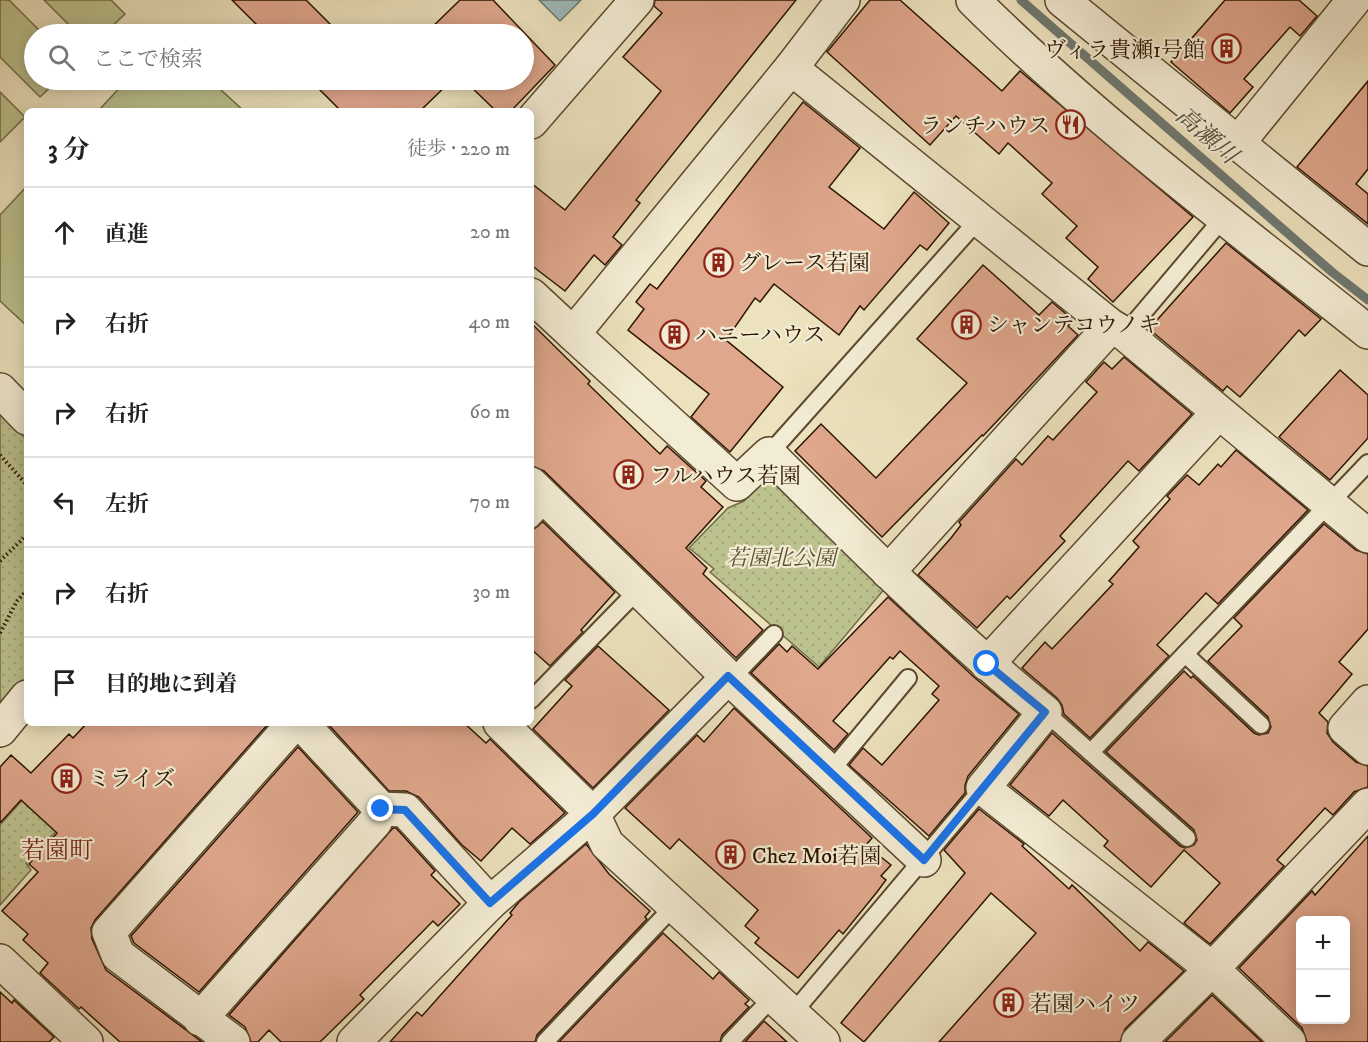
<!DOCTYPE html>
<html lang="ja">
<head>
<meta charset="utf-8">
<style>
  body { margin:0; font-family:"IM FELL DW Pica","Noto Serif JP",serif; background:#f2f2f2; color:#222 }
  .controls { position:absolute; right:18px; bottom:18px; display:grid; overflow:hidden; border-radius:9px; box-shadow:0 3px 15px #0003 }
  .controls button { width:54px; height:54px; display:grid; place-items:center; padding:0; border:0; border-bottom:2px solid #e0e0e0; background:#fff; color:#222; font:30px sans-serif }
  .stop { position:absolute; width:18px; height:18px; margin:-14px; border:4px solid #1a73e8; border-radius:50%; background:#fff }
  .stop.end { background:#1a73e8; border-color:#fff; box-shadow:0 2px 6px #0008 }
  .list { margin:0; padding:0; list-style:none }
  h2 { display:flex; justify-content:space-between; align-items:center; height:78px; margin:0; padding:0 24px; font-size:26px }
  h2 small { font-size:20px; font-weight:400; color:#767676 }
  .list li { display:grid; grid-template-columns:39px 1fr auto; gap:18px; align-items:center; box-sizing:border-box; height:90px; padding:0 24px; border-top:2px solid #e0e0e0 }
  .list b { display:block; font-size:22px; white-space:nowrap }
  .list em { font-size:20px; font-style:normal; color:#767676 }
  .icon { flex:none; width:33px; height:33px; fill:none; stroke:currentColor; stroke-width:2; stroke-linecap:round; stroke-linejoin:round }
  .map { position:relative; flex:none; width:1368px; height:1042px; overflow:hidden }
  .search { position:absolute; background:#fff; box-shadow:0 3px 15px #0003; left:24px; top:24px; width:510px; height:66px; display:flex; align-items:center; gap:15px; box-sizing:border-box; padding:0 21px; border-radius:33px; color:#767676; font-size:22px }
  .panel { position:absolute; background:#fff; box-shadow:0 3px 15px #0003; left:24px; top:108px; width:510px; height:618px; border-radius:9px }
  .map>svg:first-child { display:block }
  .green { fill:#bcc28e; stroke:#746b47; stroke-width:1.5 }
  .park { fill:url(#park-dots); stroke:#746b47; stroke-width:1.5 }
  .water { fill:#9dbbbb; stroke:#6f7870; stroke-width:1.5 }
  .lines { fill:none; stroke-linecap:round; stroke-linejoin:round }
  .stream { stroke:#6f7870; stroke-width:9 }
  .building { fill:#dfa78c; stroke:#2b1400; stroke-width:1.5; fill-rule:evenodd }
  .service-casing { stroke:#5b482f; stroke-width:20 }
  .minor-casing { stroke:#5b482f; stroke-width:36 }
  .path { stroke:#2b1400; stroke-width:4; stroke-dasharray:1.5 3; stroke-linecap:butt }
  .service { stroke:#f3ecd4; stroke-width:16 }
  .minor { stroke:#f3ecd4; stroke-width:33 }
  .route { stroke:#1a73e8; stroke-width:8 }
  .labels { text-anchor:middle; stroke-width:4.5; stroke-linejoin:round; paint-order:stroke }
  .poi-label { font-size:22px; fill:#2b1400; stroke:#f3ecd4; text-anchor:start }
  .park-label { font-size:22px; font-style:italic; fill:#5e5132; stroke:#f3ecd4 }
  .water-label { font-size:24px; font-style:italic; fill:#534e41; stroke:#f3ecd4 }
  .neighbourhood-label { font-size:24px; fill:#7a1f14; stroke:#f3ecd4 }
</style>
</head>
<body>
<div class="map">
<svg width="1368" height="1042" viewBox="0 0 1368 1042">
  <defs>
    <pattern id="park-dots" width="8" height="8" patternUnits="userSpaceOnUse" patternTransform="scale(1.5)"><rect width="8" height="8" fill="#bcc28e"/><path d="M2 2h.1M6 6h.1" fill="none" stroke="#a2a679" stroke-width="1.8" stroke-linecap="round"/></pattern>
  </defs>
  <rect width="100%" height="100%" fill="#ece2bd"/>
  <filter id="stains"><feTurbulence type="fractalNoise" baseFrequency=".00333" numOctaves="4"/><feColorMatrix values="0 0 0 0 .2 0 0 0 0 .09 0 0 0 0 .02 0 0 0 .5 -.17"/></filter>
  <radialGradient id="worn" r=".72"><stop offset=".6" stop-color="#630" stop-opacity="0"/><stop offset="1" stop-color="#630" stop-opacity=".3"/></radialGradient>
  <g class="green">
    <path d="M0,0H9L43,34H34V80H58L40,97L0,57Z"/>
    <path d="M44,0H111L125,14L104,34H78Z"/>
    <path d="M127,80H210L244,111H98Z"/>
    <path d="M0,92L25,117L0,142Z"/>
    <path d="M27,186V326L0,301V215Z"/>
  </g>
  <g class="park">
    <path d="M0,413L27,440V683L0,717Z"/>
    <path d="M780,476L886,587L819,667L710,572L714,569L689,548L728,508L744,501L766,478Z"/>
    <path d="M26,796L60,827L26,863L31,870L0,905V825Z"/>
  </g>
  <path class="water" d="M539,0H581L560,21Z"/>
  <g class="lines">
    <path class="stream" d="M1021,0L1332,272L1368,300"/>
  </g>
  <g class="building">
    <path d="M232,0H306L340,34H266Z"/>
    <path d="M460,0H493L555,65L511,111H496L464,80H524V34H425Z"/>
    <path d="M655,0H796L636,200L640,203L613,237L622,245L605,265L594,255L565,291L531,265V183L565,210L661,91L623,57L662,13L654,6Z"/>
    <path d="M870,0H900L1002,91L1020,71L1193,217L1113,302L1088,279L1098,267L1066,238L1077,226L1042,194L1052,183L1008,143L999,154L956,116L930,145L827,52Z"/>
    <path d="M1225,0H1299L1317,16L1300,36L1290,27L1244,79L1253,87L1230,113L1171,62Z"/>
    <path d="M310,80H452L420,111H341Z"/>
    <path d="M1368,81V169L1356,184L1368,194V224L1297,167Z"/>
    <path d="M803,102L860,148L829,187L884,229L914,192L949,223L927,250L920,245L864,310L860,306L839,335L774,284L760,302L755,298L726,340L783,387L730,452L691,417L709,394L628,330L644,309L636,302L650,284L657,289Z"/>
    <path d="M1226,243L1321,319L1305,336L1299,330L1240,397L1227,386L1223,391L1149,329Z"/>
    <path d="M983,265L1039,315L1052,302L1073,320L1068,326L1078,335L983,436L982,435L882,537L795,451L821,424L876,478L967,383L917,339Z"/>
    <path d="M531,323L590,381L588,384L660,454L667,446L706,481L701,487L723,507L686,548L707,568L703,574L763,630L736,658L544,471L531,466Z"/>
    <path d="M1124,357L1192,414L1139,471L1128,461L1060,536L1065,541L1010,599L1007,596L977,628L918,575L951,538L961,525L959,522L1016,459L1022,465L1048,436L1053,440L1097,392L1086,382L1104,362L1112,369Z"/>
    <path d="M1340,370L1368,395V438L1330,480L1279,437Z"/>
    <path d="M1236,450L1308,510L1218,604L1206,593L1157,645L1169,656L1090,738L1064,714L1062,705L1057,698L1022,668L1045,642L1052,649L1113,584L1109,581L1139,547L1133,541L1170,499L1167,496L1187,475L1199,485L1218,464L1221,467Z"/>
    <path d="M543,522L615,592L581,630L583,632L550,666L531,649V530Z"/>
    <path d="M1324,524L1356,550L1368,554V629L1339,662L1352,674L1319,713L1328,722L1327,733L1333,742L1356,762L1368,766V787L1354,792L1333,815L1325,808L1277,860L1284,866L1210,944L1184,923L1220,883L1184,850L1151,887L1104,846L1108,841L1063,800L1049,816L1010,785L1052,733L1180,846L1185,848L1194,845L1197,840L1194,830L1106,752L1184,671L1191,678L1193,676L1254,733L1259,735L1268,733L1271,727L1268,717L1208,661L1242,626L1234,618Z"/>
    <path d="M888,597L975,678L1019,714L968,776L965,785V793L929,836L849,765L863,748L882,765L939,700L932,694L939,686L900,651L893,659L890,657L833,721L848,734L834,750L751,673L779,644L787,652L792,646L818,669Z"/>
    <path d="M598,646L669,710L593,788L533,729L572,686L565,680Z"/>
    <path d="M734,708L872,838L866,845L891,865L881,876L886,880L877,892L843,934L839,930L798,978L755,943L759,938L745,926L758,910L679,839L670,849L625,808L697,735L704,742Z"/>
    <path d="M87,723H269L95,920L91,928L92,939L106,970L202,1042H120L81,1007L79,1009L40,973L48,963L23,940L28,934L2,911L38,872L29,864L57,833L21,800L0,823V767L11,755L31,773L69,734L73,738Z"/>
    <path d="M327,723H464L486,743L490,739L565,813L530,844L512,828L481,861L462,845L419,797L406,791H389Z"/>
    <path d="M298,747L358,812L199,992L134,943L131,936Z"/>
    <path d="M979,809L1024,844L1022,846L1069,889L1072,885L1140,951L1148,942L1184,971L1125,1029L1120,1042H939L1036,933L991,893L864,1042L841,1023L965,873L944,850Z"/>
    <path d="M393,828H396L435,871L431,875L460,904L438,926L433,921L360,995L364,999L320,1042H281L269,1030L258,1042H251L245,1027L229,1015Z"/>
    <path d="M1368,836V1042H1307L1302,1028L1239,968L1312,891L1315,895ZM1300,921H1346V1020H1300Z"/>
    <path d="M586,844L609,874L650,911L645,917L647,919L537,1035L535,1042H390L417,1012L422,1016L512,915L510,913L519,902Z"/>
    <path d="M663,933L713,979L719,972L749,1000L745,1004L749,1007L722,1035L720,1042H559Z"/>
    <path d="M0,992L12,1003L14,1000L54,1037L49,1042H0Z"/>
    <path d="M1212,995L1262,1042H1165Z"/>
    <path d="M764,1021L787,1042H745Z"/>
  </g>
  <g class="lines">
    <defs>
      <g id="service">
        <path d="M1125,334L1224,217"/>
        <path d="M769,454L979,219"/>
        <path d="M531,520L549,501"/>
        <path d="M1185,654L1261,725"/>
        <path d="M731,679L774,634"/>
        <path d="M531,700L639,589"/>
        <path d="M1045,712L1187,838"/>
        <path d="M1092,751L1368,463"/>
        <path d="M829,773L908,678"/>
        <path d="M792,1014L983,788"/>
        <path d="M545,1042L674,906"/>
        <path d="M730,1042L773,997"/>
      </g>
      <g id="minor">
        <path d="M843,0L791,68L573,334L737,484L769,454C858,543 947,632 1045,712L983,788L1212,969L1289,1042"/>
        <path d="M973,0C1095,121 1234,225 1368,332"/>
        <path d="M1062,0L1368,249"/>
        <path d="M791,68L1111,326L1125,334L1368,536"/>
        <path d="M531,122L637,0"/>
        <path d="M1237,144L1354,0"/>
        <path d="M531,295L573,334"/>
        <path d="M0,390L27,418"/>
        <path d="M531,484L728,677L924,860"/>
        <path d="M888,572L1111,326"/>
        <path d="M987,664L1218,413"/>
        <path d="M1368,702L1345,728L1368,748"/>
        <path d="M500,723L593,814L607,844L823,1042"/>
        <path d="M0,730L27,697"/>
        <path d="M381,809L405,810L490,903"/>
        <path d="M0,961L86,1042"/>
        <path d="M200,1019L375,822L381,809L301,723"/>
        <path d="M233,1042L118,955L109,932L294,723"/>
        <path d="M354,1042L490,903L593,814L728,677"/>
        <path d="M1138,1042L1212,969L1368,805"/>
      </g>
    </defs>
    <use href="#service" class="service-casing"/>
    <use href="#minor" class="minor-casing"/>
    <g class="path">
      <path d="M0,455L26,484L27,493"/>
      <path d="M0,561L27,535"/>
      <path d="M0,633L17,601L27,590"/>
    </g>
    <use href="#service" class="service"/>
    <use href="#minor" class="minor"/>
  </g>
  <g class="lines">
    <path class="route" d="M381,809L405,810L490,903L593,814L728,676L924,860L1045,712L987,664"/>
  </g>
  <defs>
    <symbol id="building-ring" viewBox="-11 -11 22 22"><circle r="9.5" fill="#f3ecd4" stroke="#8f2418" stroke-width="1.5"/><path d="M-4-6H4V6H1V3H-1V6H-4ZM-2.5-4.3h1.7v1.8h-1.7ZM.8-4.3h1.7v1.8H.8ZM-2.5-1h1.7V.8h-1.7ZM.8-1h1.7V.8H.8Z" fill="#8f2418"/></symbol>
    <symbol id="restaurant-ring" viewBox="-11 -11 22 22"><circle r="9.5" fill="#f3ecd4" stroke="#8f2418" stroke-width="1.5"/><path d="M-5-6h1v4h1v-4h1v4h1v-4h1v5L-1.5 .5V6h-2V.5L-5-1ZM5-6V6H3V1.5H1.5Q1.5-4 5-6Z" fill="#8f2418"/></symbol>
  </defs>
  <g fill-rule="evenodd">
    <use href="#building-ring" x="1210" y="32" width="33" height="33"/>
    <use href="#restaurant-ring" x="1054" y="108" width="33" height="33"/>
    <use href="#building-ring" x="702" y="246" width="33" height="33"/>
    <use href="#building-ring" x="950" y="308" width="33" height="33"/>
    <use href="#building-ring" x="658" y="318" width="33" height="33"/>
    <use href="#building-ring" x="612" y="458" width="33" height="33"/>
    <use href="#building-ring" x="50" y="762" width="33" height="33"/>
    <use href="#building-ring" x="714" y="838" width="33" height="33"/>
    <use href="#building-ring" x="992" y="986" width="33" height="33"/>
  </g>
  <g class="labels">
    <g class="poi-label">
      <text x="1205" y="57" text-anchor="end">ヴィラ貴瀬1号館</text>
      <text x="1050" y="133" text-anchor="end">ランチハウス</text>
      <text x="739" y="270">グレース若園</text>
      <text x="987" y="332">シャンテコウノキ</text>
      <text x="695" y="342">ハニーハウス</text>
      <text x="650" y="483">フルハウス若園</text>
      <text x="88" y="786">ミライズ</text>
      <text x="752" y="863">Chez Moi若園</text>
      <text x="1030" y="1011">若園ハイツ</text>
    </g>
    <g class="park-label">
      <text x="781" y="565">若園北公園</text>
    </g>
    <g class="water-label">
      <text transform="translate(1207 135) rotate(41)" y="8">高瀬川</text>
    </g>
    <g class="neighbourhood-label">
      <text x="57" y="858">若園町</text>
    </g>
  </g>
  <rect width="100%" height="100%" filter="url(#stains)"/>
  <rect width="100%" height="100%" fill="url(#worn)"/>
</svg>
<div class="controls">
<button>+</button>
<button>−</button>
</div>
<div class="stop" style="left:987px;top:664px"></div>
<div class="stop end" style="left:381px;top:809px"></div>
<div class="search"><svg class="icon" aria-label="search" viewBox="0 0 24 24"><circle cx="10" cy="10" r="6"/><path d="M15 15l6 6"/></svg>ここで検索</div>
<section class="panel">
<h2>3 分<small>徒歩 · 220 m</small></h2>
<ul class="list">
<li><svg class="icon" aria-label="ahead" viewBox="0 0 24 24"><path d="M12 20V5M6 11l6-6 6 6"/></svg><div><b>直進</b></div><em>20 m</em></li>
<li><svg class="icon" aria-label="right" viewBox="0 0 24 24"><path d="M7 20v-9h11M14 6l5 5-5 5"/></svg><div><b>右折</b></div><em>40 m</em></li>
<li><svg class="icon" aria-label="right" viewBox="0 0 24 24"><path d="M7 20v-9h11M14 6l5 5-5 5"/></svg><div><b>右折</b></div><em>60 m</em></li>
<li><svg class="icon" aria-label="left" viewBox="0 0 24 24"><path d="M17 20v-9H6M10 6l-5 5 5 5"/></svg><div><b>左折</b></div><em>70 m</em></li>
<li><svg class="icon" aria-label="right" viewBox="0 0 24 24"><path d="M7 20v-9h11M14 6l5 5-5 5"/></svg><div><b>右折</b></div><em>30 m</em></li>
<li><svg class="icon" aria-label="arrive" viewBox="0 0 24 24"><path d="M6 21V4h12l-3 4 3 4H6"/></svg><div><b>目的地に到着</b></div></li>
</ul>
</section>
</div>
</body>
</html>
